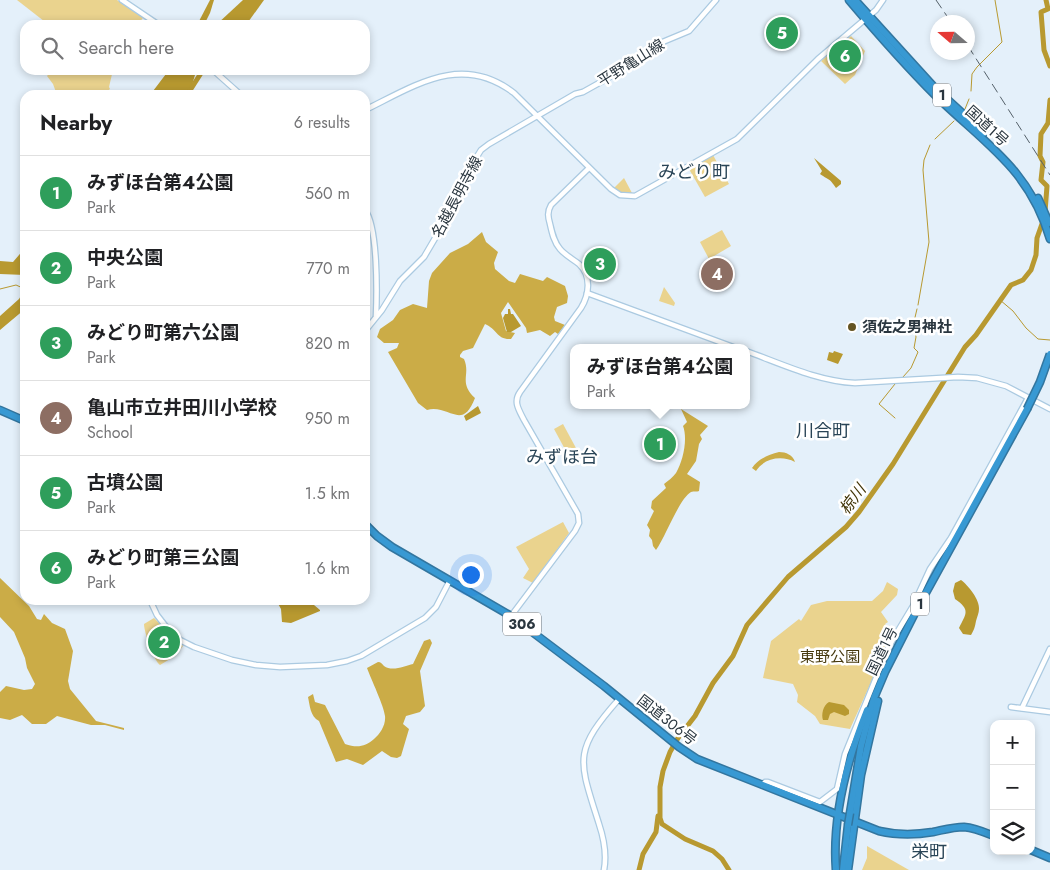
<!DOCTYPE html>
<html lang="en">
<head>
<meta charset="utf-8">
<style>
  body { margin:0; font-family:Jost,"Noto Sans JP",sans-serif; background:#f2f2f2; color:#202124 }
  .controls { position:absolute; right:15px; bottom:15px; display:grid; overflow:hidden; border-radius:10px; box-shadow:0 2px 8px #0003 }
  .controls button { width:45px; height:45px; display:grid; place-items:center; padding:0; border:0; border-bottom:1px solid #e0e0e0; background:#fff; color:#202124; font:25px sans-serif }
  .compass { position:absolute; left:930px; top:15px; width:45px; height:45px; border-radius:50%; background:#fff; box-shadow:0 2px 8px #0003; rotate:290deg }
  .you { position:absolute; left:470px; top:574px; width:18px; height:18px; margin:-12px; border:4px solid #fff; border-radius:50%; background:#1a73e8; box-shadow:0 0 0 8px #1a73e833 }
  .badge { display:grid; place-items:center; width:32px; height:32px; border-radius:50%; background:#645422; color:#fff; font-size:16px; font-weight:700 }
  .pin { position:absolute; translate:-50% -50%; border:2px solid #fff; box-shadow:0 1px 5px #0006 }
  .popup { position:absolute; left:570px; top:344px; width:180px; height:65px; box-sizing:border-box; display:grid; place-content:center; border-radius:10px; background:#fff; filter:drop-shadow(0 1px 4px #0005); font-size:16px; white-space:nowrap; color:#757577 }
  .popup b { font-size:19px; color:#202124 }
  .popup::after { content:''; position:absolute; left:50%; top:100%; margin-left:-10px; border:10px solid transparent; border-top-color:#fff }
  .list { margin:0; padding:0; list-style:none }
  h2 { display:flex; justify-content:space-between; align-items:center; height:65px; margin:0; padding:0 20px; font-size:21px }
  h2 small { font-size:16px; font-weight:400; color:#757577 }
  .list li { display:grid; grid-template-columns:32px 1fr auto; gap:15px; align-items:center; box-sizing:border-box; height:75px; padding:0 20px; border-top:1px solid #e0e0e0 }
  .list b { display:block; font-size:19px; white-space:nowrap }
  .list p { margin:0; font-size:16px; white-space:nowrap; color:#757577 }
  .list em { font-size:16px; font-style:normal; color:#757577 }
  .icon { flex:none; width:28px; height:28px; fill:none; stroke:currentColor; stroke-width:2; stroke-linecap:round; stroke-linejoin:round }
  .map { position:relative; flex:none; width:1050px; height:870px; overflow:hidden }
  .search { position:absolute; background:#fff; box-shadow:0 2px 8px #0003; left:20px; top:20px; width:350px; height:55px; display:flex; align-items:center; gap:12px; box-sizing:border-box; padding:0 18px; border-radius:15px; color:#757577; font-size:19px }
  .panel { position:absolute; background:#fff; box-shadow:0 2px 8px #0003; left:20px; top:90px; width:350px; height:515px; border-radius:15px }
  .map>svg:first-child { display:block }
  .green { fill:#ead38e }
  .forest { fill:#cbac47 }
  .water { fill:#b89930 }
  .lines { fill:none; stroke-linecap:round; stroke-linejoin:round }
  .stream { stroke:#b89930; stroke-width:1 }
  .river { stroke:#b89930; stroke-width:5 }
  .secondary-casing { stroke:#abcae1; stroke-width:7 }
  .highway-casing { stroke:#33769f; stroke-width:9 }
  .secondary { stroke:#fff; stroke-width:4.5 }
  .highway { stroke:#3899d3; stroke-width:6 }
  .rail { stroke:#55616a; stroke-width:1; stroke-dasharray:10 5; stroke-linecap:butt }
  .highway-bridge-casing { stroke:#33769f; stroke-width:9; stroke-linecap:butt }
  .highway-bridge { stroke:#3899d3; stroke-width:6 }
  .poi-dot { fill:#645422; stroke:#fff; stroke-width:2 }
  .labels { text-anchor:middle; stroke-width:5; stroke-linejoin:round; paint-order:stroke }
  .shield { fill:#fff; stroke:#6a7279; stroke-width:1 }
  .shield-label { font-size:14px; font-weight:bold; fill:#2a363f }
  .street-label { font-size:15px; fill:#2a363f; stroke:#fff }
  .poi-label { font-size:15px; font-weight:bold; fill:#2a363f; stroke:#fff; text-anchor:start }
  .park-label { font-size:15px; fill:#473a0f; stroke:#fff }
  .water-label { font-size:16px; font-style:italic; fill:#423508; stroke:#fff }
  .quarter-label { font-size:18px; fill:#294456; stroke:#fff }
</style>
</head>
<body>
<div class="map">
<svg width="1050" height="870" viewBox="0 0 1050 870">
  <rect width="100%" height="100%" fill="#e4f0fa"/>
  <g class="green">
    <path d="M17,0H117L143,18L137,25H49Z"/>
    <path d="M782,20L795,35L784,46L770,33Z"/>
    <path d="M851,36L865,51L855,75L845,84L821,61Z"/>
    <path d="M52,70H113L109,87L110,89L102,95H57L53,84L47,76Z"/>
    <path d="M713,155L729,184L705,197L689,169Z"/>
    <path d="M624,178L632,193H622L613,189Z"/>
    <path d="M722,230L731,246L709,259L700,242Z"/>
    <path d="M598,256L608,270L601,273L593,270Z"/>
    <path d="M664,287L675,303L674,306L659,301Z"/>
    <path d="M563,424L576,448L567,453L554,429Z"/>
    <path d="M664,432L667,438L662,451L658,450L652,438Z"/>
    <path d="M563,522L569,533L533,583L523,578L529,569L516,547Z"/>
    <path d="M887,582L898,589L897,595L881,612L888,622L885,624L894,630L879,657L873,678L850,729L820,724L815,716L797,702L798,695L793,684L763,678L771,641L799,619L801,621L811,605L827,601H872L883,591Z"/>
    <path d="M154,618L183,646L175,656L160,665C154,661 144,632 144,624Z"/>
    <path d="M867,846L909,870H862L867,858Z"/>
  </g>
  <g class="forest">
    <path d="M482,232L486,242L498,252L494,263L495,269L509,281L515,283L520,274L543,281L547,277L565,286L568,296L567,303L557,307L554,317L555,321L565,325L558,334L555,332L550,336L540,330L527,333L526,328L508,302L501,313L506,331L515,333L511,339C497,340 497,329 485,324L473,348L463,351L460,355V357L464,359C471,375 458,382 475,398C462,432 449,404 427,410L418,403L388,352L397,348L399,343H384L377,337L380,329L393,320L400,310L413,304L427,308L429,281L432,273L450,253L468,244Z"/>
    <path d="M681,409L708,426L700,435L702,439L699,444L696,461L687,474L700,482L699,491C697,492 694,491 691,492C679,499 666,536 656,550L653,546L652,540L649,536L650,530L647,525L654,511L651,508L652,501L666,488L664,484C668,481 673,477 676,473C683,461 688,439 683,426L687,422Z"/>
    <path d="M779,452C786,452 793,455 795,462C782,455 764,458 756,471L752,468C758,459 768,455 779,452Z"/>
    <path d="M0,578L29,606L37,619L41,620L44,614L52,623L65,629L73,651L68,681L70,689L96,721L124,728V730L105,725H91L57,716L46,724H32L22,715L10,720L0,718V692L6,686L24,690L32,689L35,684L27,668L25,658L14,632L0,617Z"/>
    <path d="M430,639L432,643L420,671L425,706L420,712L406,716L403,724L409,729L401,756L397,758L391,757L382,751L363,765L347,759L336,762L319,721C310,716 310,706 308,697L313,694L315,702L325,705L345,744C357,748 365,747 374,739C380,734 386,725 385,716C384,706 371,679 367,668L378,662C381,662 382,664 384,666C392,672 405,666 413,664L424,641Z"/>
  </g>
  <g class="water">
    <path d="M210,0H214L210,13L204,25H197Z"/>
    <path d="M243,0H264L246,25H216Z"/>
    <path d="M851,49L852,54L857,53L859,55L852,65L853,69L850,73L839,63L844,62L846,50Z"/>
    <path d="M169,70H204L195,75L189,95H150Z"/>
    <path d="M814,158L841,181V184L836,188C829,177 828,180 820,174L822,171Z"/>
    <path d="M25,248V275L0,274V261L13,262Z"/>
    <path d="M25,289V309L0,330V316L19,299Z"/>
    <path d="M508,309H510L511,314H513L521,326L511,332H507L503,318L505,314H508Z"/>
    <path d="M834,351L843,354L838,364L827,360L829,352L833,353Z"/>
    <path d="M478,406L481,413L466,421L464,416Z"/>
    <path d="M961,580C968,585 980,600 979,609C979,613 977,617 976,621C975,627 974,630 971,635L963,634L959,628C966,614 971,610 955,599L953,591L955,583Z"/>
    <path d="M276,600H308L320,610V611L291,623L282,622L281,609Z"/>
    <path d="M829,702L844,705L849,710V714L845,716L834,712L830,714L828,720H823C821,715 823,705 829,702Z"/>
  </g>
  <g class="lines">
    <g class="stream">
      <path d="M971,91L972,74L977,67L1002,42L995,0"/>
      <path d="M965,109L969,99"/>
      <path d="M1049,115H1050"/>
      <path d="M935,139L954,121"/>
      <path d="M0,289L16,285L25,289"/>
      <path d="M1000,300L1013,311L1026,328L1038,339L1050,340"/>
      <path d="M918,305L929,242L923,170L924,160L930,145"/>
      <path d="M903,377L911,368L918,352L914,348L916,337L915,331L912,330L917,309"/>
      <path d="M895,384L879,404L895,418"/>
    </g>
    <g class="river">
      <path d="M1046,0L1048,9L1041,12L1044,50L1050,66"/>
      <path d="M187,95L203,70"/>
      <path d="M1045,212L1047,186L1041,180L1043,162L1040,156L1041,134L1048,123L1050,100"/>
      <path d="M639,870L643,854L656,832L658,816"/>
      <path d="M729,870L722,859L713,851L685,839L662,824L660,818V787L663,771L670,752L678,738L695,716L713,683L733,656L747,625L788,577L846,527L859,512L893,464L965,347L976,335L1011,285L1023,280L1031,270L1036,255L1037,238L1043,221"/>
    </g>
    <defs>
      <g id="secondary">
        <path d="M122,0L159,25"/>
        <path d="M213,70L241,95"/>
        <path d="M365,110C416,85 462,53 514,93L611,189L620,195L635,196L737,139L818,59L876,10L883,0"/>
        <path d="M365,210C378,227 377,293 376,316"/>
        <path d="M587,293L736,348"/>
        <path d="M365,331L382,310L400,281L424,257L444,223L471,166L481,150L489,144L575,94L583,92L617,73L653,46L689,31L716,0"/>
        <path d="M746,351C782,364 817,381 855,383L958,377L977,378L1006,386L1050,409"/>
        <path d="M150,600L157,615L167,628L180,640L194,647L232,660L256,665L280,667L327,665L347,661L361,656L425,618L436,607L449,582"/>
        <path d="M511,616L575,531L579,523L578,514L524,420C519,410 513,402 520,392L581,308C589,295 592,276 579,264C573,259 566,256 560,249C554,242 552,233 550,224C548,217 547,212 551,205L589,168"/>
        <path d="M1011,707L1050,712"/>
        <path d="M1022,708L1050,649"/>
        <path d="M762,785L765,782H768L820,802L837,789L845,754L889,646L913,606L930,569L951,538L1028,398"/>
        <path d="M604,870C607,854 604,839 599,824C579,760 572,752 619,699"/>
      </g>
      <g id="highway">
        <path d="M849,0C877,33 905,65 936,96C984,143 1030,169 1050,239"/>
        <path d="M855,0L935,88L984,133"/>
        <path d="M1038,198L1049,223"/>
        <path d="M0,410L25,421"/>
        <path d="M365,524L377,536L392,547L511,616L604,686L679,747L697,759L879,831C896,835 915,835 933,832C943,830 953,827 964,827C975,828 984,832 994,836"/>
        <path d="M850,813L861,746L874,698L885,672L918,607L1027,409"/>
        <path d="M1031,850L1050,858"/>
        <path d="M836,870C832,816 847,760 867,710"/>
        <path d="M843,870L848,825"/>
        <path d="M848,870L861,775L878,701"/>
      </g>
    </defs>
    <use href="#secondary" class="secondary-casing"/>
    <use href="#highway" class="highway-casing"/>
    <use href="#secondary" class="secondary"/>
    <use href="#highway" class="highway"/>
    <g class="rail">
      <path d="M936,0L951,22"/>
      <path d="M968,46L1050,175"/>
    </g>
    <defs>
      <g id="highway-bridge">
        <path d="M1027,409L1040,382L1050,354"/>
        <path d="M848,825L850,813"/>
      </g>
    </defs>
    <use href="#highway-bridge" class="highway-bridge-casing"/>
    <use href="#highway-bridge" class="highway-bridge"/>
  </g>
  <circle class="poi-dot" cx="852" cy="327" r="5"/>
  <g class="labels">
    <g class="shield">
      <rect x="933" y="83.5" width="18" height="23" rx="4"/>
      <rect x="911" y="592.5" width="18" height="23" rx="4"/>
      <rect x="503" y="612.5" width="38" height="23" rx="4"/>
    </g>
    <g class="shield-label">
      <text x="942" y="100">1</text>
      <text x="920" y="609">1</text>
      <text x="522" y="629">306</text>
    </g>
    <g class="street-label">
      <text transform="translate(631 63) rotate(-32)" y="5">平野亀山線</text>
      <text transform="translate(987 126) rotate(42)" y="5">国道1号</text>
      <text transform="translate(457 197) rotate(-62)" y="5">名越長明寺線</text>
      <text transform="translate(882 651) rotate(-64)" y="5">国道1号</text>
      <text transform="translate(667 720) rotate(38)" y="5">国道306号</text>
    </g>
    <g class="poi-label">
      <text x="862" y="332">須佐之男神社</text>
    </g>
    <g class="park-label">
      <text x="830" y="662">東野公園</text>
    </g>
    <g class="water-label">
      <text transform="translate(852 499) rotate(-53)" y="6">椋川</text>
    </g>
    <g class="quarter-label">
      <text x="694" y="178">みどり町</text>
      <text x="823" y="437">川合町</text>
      <text x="562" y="463">みずほ台</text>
      <text x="929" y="858">栄町</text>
    </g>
  </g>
</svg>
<div class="controls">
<button>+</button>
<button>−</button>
<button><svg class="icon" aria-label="layers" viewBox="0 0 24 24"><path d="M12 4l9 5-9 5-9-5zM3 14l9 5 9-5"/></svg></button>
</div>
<svg class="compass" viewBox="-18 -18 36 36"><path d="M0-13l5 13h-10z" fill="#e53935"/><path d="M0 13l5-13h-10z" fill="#757577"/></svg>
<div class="you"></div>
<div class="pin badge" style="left:660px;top:444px;background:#2e9e5b">1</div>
<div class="popup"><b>みずほ台第4公園</b>Park</div>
<div class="pin badge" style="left:164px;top:642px;background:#2e9e5b">2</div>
<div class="pin badge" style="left:600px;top:264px;background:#2e9e5b">3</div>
<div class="pin badge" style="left:717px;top:274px;background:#8d6e63">4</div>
<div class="pin badge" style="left:782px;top:33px;background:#2e9e5b">5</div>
<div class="pin badge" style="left:845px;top:56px;background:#2e9e5b">6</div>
<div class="search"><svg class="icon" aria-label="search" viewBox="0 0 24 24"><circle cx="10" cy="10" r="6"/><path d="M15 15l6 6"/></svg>Search here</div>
<section class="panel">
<h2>Nearby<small>6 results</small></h2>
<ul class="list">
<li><span class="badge" style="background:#2e9e5b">1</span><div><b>みずほ台第4公園</b><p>Park</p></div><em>560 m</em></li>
<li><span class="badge" style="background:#2e9e5b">2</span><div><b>中央公園</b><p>Park</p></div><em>770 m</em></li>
<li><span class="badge" style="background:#2e9e5b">3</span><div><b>みどり町第六公園</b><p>Park</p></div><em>820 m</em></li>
<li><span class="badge" style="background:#8d6e63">4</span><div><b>亀山市立井田川小学校</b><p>School</p></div><em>950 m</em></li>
<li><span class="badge" style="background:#2e9e5b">5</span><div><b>古墳公園</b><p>Park</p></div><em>1.5 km</em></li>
<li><span class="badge" style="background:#2e9e5b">6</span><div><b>みどり町第三公園</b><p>Park</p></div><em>1.6 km</em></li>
</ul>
</section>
</div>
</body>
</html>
